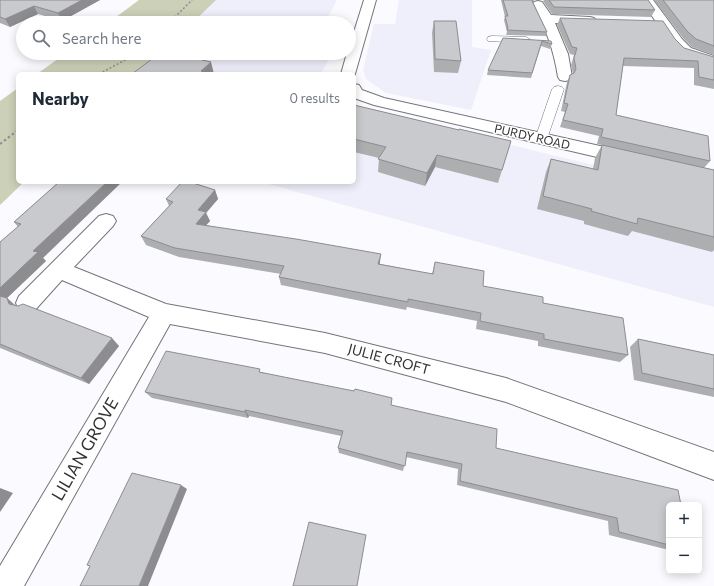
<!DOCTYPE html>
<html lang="en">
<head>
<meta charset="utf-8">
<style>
  body { margin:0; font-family:Commissioner,sans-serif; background:#f6f6f7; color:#1f2937 }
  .controls { position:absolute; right:12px; bottom:12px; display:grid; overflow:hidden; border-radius:6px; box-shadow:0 2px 10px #0003 }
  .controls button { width:36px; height:36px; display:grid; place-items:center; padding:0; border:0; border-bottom:1px solid #e0e1e3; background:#fff; color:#1f2937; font:20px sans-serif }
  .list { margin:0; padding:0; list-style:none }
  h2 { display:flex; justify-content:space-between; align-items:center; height:52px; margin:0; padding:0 16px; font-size:17px }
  h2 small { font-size:13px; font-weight:400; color:#747a83 }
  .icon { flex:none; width:22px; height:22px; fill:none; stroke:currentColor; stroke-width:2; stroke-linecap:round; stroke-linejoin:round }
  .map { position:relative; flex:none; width:714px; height:586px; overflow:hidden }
  .search { position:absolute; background:#fff; box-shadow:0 2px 10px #0003; left:16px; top:16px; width:340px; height:44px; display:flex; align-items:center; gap:10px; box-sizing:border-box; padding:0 14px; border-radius:22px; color:#747a83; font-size:15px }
  .panel { position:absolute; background:#fff; box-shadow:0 2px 10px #0003; left:16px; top:72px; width:340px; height:112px; border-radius:6px }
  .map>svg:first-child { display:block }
  .built { fill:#eeeffa }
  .green { fill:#cbd0b7 }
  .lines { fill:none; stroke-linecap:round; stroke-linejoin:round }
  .service-casing { stroke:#747578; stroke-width:1 }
  .minor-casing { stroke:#747578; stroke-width:2 }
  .path-far1 { stroke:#8f8f92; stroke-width:1.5; stroke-dasharray:2 2; stroke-linecap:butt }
  .path { stroke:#8f8f92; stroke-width:2; stroke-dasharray:2.5 2.5; stroke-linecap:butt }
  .service { fill:#fff; fill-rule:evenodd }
  .minor { fill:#fff; fill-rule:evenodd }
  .wall { fill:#adaeb0 }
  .shaded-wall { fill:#8d8d90 }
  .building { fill:#c9cacd; stroke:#8d8d90 }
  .labels { text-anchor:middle; stroke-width:3; stroke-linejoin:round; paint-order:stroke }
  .far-street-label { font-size:12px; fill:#333334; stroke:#fff }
  .street-label { font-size:14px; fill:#333334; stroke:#fff }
  .near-street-label { font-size:17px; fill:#333334; stroke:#fff }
</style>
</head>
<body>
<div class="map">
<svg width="714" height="586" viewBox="0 0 714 586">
  <rect width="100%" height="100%" fill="#fbfbff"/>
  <g class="built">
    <path d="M211,0H337L325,23H187Z"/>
    <path d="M399,0H472V47L491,50L471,110L386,93L366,79L363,70L374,24H395Z"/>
    <path d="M157,53H332L321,74H136Z"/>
    <path d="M354,107L714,194V307L261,182H354Z"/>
  </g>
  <g class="green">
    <path d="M139,0H216L192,23H108Z"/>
    <path d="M66,53H160L138,74H37Z"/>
    <path d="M18,88V182H24L0,205V101Z"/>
  </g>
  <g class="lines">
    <defs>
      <g id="service">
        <path d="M492,36L526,37L531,40L526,43L488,41L487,39L488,37Z"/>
        <path d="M558,86L562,87L564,89L547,139L546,142H536L535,139L552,89L554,87Z"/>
      </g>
      <g id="minor">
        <path d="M364,0H376L355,74L354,76V74H341L347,53H349V48Z"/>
        <path d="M641,0H653L682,39L691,48L714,56V65L681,54L672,45Z"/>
        <path d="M538,1L542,2L551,15L590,17L594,18L596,21L594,24L590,25L555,23L568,54L572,77L570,80L565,81L560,80L558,77C554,51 546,27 532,5L534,2Z"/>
        <path d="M354,84L359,85L362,90L384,98L627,152L633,154L636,158L633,162L627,164L374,105L354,98Z"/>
        <path d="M106,214L113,216L116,221L113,226L74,267L166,304L325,333L506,378L714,452V480L506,402L325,353L170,324L24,586H0V566L149,317L62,280L35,310L27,312L19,310L16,303L19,296L99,216Z"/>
      </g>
    </defs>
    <use href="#service" class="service-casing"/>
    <use href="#minor" class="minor-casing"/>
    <g class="path-far1">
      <path d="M169,23L192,0"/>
      <path d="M99,74L127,59L134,53"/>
    </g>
    <path class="path" d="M0,144L18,130"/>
    <use href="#service" class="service"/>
    <use href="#minor" class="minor"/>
  </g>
  <g class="wall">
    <path d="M0,0H100L62,21L38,14L10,27L0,23Z"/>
    <path d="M501,0H534L533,2L547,32L546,36L506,35L507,32L504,20L505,17Z"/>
    <path d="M544,0H648L655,10L651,17L552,14L543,1Z"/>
    <path d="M654,0H714V55L692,47L683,38Z"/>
    <path d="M560,18L675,39L684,48L714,57V89L694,85V68L623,66L616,115L710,161L704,168L714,170V250L712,252L632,231L628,236L584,224V221L537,209L546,172L551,159L593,169L595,158L602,145L597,144L599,136L560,127L565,112L561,111L567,82L570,75L573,74L571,65L574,55L570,54L557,25Z"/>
    <path d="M434,21L461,61L458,73L434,72L432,33Z"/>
    <path d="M503,38L551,41L552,44L550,49L541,46L531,78L487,75L488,70Z"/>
    <path d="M354,105L459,130L511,141L498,183L435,167L425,186L378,172L379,158L354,152Z"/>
    <path d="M59,182L43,258L46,261L7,298L14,305L119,346L89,384L0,348V242L18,227L14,222Z"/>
    <path d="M293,182H301L300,184Z"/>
    <path d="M215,190L218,199L206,213L210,221L206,225L380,262V264L432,274L435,262L483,286L543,303L628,355L620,362L538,346V341L476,329L477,321L407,307L406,310L281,285L279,277L281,274L179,257L146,245L141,236L169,206L166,199Z"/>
    <path d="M638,339L714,355V397L634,380L630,347Z"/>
    <path d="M261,372L391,405L496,448L669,505V550L609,535L608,521L457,485L458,469L406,457L403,471L339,453L338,448L341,436L249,416L248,418L152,398L145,392Z"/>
  </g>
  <g class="shaded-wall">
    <path d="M82,0H100L62,21L58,13Z"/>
    <path d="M34,6L38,14L10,27L5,19Z"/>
    <path d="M211,62L214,74H201V71Z"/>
    <path d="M437,155L435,167L425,186L427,173Z"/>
    <path d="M107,182H122L43,258L46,261L7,298L16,306L0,299V288L33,251Z"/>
    <path d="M215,190L218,199L206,213L210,221L200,232L196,224L198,210Z"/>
    <path d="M381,254L380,262L378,272V264Z"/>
    <path d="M112,338L119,346L89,384L81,378Z"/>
    <path d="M245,410L249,416L248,418L245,412Z"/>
    <path d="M181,485L187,489L148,586H139Z"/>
    <path d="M0,488L13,493L0,512Z"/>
  </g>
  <g class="building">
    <path d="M0,0H82L58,13L34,6L5,19L0,17Z"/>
    <path d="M503,0H533L532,1L547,32L507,30L508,28L505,16H508Z"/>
    <path d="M549,0H648L655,10L554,7Z"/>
    <path d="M663,0H714V46L696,39L687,31Z"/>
    <path d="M560,18L663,21L675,39L684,48L714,57V80L699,77L698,61L624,58L616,115L708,136L710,161L601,137L603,129L563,120L568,104L564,103L570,75L574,73L576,69L574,58L577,48L572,47Z"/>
    <path d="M434,21H456L461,61L435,59Z"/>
    <path d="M503,38L551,41L552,44L542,41L532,73L488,70Z"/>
    <path d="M160,53H172L211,62L201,71L207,74H132Z"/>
    <path d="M354,105L459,130V129L511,141L502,170L437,155L427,173L378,159L386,147L354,139Z"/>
    <path d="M602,145L714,170V237L638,218L637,224L591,211L592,209L543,196L551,159L598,170Z"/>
    <path d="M59,182H107L33,251L38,252L0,288V242L21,224L14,222Z"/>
    <path d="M182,182H190L215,190L198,210L206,212L196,224L296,239L381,254L378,264L433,274L435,262L484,271L483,286L543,297V303L623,318L628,355L544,339V334L480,321L481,313L408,299V302L279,277L284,266L175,248L141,236L173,202L166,199Z"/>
    <path d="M0,296L7,298L9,304L18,306L23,304L112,338L81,378L0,344Z"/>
    <path d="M638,339L714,355V389L642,373Z"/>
    <path d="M166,351L260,369L259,372L354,391L355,389L392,398L391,405L497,429L496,448L678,490L681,505H669V545L619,532L617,518L460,481L462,464L407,452L405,466L338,448L343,431L245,410V412L145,392Z"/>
    <path d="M132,473L181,485L139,586H80L90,566L87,565Z"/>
    <path d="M309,522L366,535L357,586H293Z"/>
  </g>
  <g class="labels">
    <g class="far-street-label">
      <text transform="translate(532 137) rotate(13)" y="4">PURDY ROAD</text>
    </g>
    <g class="street-label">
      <text transform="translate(389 359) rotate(15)" y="5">JULIE CROFT</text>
    </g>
    <g class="near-street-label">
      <text transform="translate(85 449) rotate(-60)" y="6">LILIAN GROVE</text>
    </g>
  </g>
</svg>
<div class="controls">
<button>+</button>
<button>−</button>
</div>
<div class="search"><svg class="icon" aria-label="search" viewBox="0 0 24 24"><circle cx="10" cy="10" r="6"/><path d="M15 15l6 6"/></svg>Search here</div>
<section class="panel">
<h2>Nearby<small>0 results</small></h2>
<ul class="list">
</ul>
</section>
</div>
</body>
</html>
